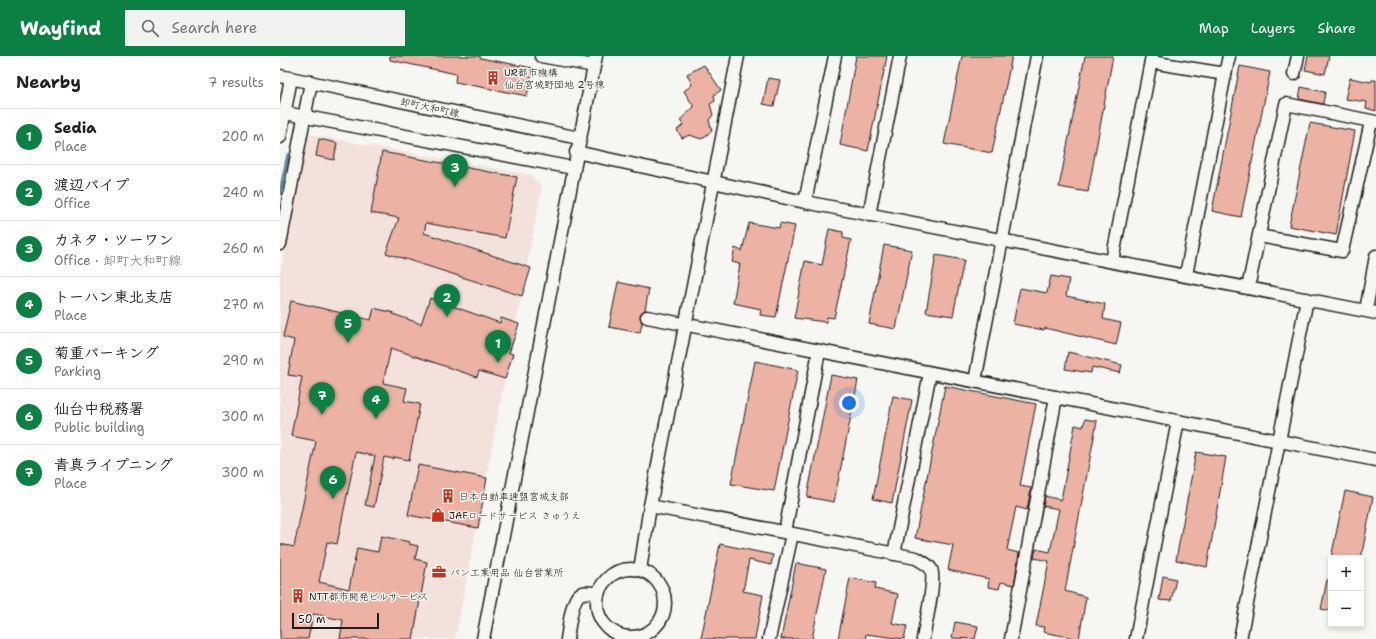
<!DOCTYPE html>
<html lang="en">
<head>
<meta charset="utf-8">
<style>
  body { margin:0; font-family:"Shantell Sans","Klee One",sans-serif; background:#f2f2f2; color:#222 }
  .controls { position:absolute; right:12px; bottom:12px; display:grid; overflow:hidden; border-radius:0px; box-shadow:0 2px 6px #0003 }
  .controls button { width:36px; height:36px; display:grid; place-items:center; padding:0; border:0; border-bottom:1px solid #e0e0e0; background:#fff; color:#222; font:20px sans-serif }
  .scale { position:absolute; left:12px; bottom:10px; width:87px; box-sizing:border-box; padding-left:4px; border:2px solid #1c1c1c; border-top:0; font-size:11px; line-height:14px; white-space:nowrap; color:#1c1c1c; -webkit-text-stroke:3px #f6f6f2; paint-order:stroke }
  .you { position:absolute; left:569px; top:347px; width:14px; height:14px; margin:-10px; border:3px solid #fff; border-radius:50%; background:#1a73e8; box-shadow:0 0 0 6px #1a73e833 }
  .badge { display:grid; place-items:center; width:26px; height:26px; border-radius:50%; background:#0b8043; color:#fff; font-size:13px; font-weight:700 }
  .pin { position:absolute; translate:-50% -33px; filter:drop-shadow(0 1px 2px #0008) }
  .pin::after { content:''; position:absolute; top:21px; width:14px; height:12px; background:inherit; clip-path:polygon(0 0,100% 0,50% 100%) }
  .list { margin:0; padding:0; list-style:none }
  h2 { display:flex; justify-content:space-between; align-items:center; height:52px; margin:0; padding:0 16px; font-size:17px }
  h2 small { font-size:13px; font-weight:400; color:#767676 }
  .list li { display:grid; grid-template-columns:26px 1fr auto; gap:12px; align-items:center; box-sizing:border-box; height:56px; padding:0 16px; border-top:1px solid #e0e0e0 }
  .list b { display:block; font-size:15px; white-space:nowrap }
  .list p { margin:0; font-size:13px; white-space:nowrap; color:#767676 }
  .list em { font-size:13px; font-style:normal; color:#767676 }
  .icon { flex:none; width:22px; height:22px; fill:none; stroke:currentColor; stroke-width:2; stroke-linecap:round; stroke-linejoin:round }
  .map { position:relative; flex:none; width:1096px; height:583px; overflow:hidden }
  header { display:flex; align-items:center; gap:24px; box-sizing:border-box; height:56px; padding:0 20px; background:#0b8043; color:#fff }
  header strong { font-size:19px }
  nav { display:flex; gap:22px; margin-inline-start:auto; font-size:14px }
  .search { width:280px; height:36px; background:#f2f2f2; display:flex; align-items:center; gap:10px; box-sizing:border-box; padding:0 14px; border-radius:0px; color:#767676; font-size:15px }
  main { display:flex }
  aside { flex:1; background:#fff }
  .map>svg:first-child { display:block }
  .built { fill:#f3e2db }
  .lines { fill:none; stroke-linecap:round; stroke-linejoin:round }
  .stream { stroke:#60899a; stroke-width:3.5 }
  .building { fill:#ecb3a5; stroke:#1c1c1c }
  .minor-casing { stroke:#1c1c1c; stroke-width:15 }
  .minor { stroke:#f6f6f2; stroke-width:12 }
  .labels { text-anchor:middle; stroke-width:3; stroke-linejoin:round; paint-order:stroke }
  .poi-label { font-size:10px; fill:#1c1c1c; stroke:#f6f6f2; text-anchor:start }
  .street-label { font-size:10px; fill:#1c1c1c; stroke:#f6f6f2 }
</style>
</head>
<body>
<header>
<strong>Wayfind</strong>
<div class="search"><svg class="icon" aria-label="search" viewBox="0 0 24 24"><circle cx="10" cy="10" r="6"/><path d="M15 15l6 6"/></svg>Search here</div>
<nav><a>Map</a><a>Layers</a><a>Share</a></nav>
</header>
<main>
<aside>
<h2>Nearby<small>7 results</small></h2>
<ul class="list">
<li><span class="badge">1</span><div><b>Sedia</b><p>Place</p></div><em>200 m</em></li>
<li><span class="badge">2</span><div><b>渡辺パイプ</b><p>Office</p></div><em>240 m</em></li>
<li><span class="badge">3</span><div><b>カネタ・ツーワン</b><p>Office · 卸町大和町線</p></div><em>260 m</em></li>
<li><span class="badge">4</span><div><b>トーハン東北支店</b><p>Place</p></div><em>270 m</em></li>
<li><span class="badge">5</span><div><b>菊重パーキング</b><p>Parking</p></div><em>290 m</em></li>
<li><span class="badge">6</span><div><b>仙台中税務署</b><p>Public building</p></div><em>300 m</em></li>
<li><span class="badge">7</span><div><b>青真ライプニング</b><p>Place</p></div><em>300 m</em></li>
</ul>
</aside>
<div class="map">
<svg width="1096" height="583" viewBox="0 0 1096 583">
  <rect width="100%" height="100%" fill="#f6f6f2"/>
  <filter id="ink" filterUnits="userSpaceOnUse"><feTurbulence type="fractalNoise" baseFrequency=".025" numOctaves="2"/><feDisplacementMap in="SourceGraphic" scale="8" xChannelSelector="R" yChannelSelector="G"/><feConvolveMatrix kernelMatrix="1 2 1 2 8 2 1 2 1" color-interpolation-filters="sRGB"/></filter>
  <g filter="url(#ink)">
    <path class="built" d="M27,78L251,119L262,131L175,583H0V217Z"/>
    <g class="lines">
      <path class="stream" d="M0,137L8,99"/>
    </g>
    <g class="building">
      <path d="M110,0H200V2L253,12L247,40L175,26L176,18L110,4Z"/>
      <path d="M576,0H607L588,95L560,89Z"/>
      <path d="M682,0H732L712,97L664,88Z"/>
      <path d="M805,0H833L808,136L779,131Z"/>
      <path d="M1028,0H1049L1045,18L1025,14Z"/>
      <path d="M424,9L441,34L434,39L435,45L430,48L433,59L429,64L432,75L421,83L410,79L402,82L397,74L403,69L400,64L414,51L404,35L412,29L407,18Z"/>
      <path d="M960,10L990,16L961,161L932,155Z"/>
      <path d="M488,22L500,24L494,50L483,48Z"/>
      <path d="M1070,22L1091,26L1092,24H1096V55L1086,52L1087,46L1065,43Z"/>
      <path d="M1021,31L1045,36L1043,48L1019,43Z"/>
      <path d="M1030,67L1075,75L1056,179L1009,170Z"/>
      <path d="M39,83L57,87L54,104L36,100Z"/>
      <path d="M102,96L237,121L225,182L146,167L144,177L251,212L242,240L106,197L119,162L91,157Z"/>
      <path d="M469,167L499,172L500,167L515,170L496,261L480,259L481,253L453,247L460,208L452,206L455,192L462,195Z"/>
      <path d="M549,173L563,176V182L571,184L554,262L547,261L546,266L514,262L525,205L542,209Z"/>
      <path d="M604,189L632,194L616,273L589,268Z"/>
      <path d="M656,199L684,204L673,260L646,256Z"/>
      <path d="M771,220L789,223L786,240L825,248L823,263L841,267L836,289L765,272L764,274L733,268L740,232L767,237Z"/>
      <path d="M338,226L369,233L365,254L360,259L362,267L360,277L329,271Z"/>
      <path d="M150,242L220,267L221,262L239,268L229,297L233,298L225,323L199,315L197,321L111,292L103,327L127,332L124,345L140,348L129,404L114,401V403L104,401L94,451L85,449L95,400L76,396L57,488L47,486L39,526L69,533L77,492L98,496L101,480L130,486L129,488L138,490L135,503L147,506L133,583H60L63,564L33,558L28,583H0V488L14,491L36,385L11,380L22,321L8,319L14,284L3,281L11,245L91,264L94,252L114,257L113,258L141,268Z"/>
      <path d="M788,296L842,309L840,317L812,311L811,317L785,313Z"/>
      <path d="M475,305L518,314L494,435L451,428Z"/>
      <path d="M551,319L578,324L554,446L527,441Z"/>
      <path d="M665,330L756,348L740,430L751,432L747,454L736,451L727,494L739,497L734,529L721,526L719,533L708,531L709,523L668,514L673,489L635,482Z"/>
      <path d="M613,340L632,344L612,447L593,443Z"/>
      <path d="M805,363L817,365L785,535L806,541L799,583L763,576L764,571L756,570L769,505L754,502L756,493L770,496L779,453L763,450L765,440L781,444L795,369L803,371Z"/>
      <path d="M916,396L946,401L927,511L896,504Z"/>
      <path d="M138,409L207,422L198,472L128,459Z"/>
      <path d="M1065,435L1093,441L1081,502H1051Z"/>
      <path d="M440,488L493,499L491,509L469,504L463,535L483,539L475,583H421Z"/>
      <path d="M516,507L546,513L532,583H501Z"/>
      <path d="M883,520L896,523L891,545L879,544Z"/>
      <path d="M570,522L596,527L595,533L618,538L612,567L627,570L624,583L586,578L585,583H558Z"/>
      <path d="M1047,524H1051V555L1041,553Z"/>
      <path d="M675,566L698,570L695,583L672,582Z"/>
    </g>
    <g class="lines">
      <defs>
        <g id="minor">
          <path d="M261,0L314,10"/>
          <path d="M871,6L945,18L949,0"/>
          <path d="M1014,18L1018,0"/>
          <path d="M0,20L299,82"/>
          <path d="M0,56L293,112"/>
          <path d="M0,81L11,22"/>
          <path d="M296,96L525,146L1096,257"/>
          <path d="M525,146L555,0"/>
          <path d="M589,159L620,0"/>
          <path d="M979,180L1062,195L1091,66"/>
          <path d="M0,188L31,26"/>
          <path d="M832,205L872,0"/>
          <path d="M906,219L945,18"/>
          <path d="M968,232L1006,48L1096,66"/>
          <path d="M1086,254L1096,200"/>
          <path d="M367,261L1096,404"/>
          <path d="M695,325L757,0"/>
          <path d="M370,450L636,502C641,505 648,508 651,513C656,524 645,570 643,583"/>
          <path d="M505,476L539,295"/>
          <path d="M614,498L650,317"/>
          <circle cx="351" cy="547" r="34"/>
          <path d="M360,514L370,450L458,0"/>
          <path d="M203,583L316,0"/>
          <path d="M287,583C289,573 291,544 300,538C305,535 313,537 318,538"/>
          <path d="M489,583L512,478"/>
          <path d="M731,583L776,341"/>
          <path d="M856,583L898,365"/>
          <path d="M960,583L1027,243"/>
        </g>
      </defs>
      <use href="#minor" class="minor-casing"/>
      <use href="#minor" class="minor"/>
    </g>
  </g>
  <defs>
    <symbol id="building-bare" viewBox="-9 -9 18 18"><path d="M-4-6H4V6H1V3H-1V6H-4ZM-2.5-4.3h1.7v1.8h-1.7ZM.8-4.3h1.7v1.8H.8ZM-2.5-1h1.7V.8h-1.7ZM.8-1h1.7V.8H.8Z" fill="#c8321e" stroke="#f6f6f2" stroke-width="2.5" paint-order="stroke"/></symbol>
    <symbol id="shop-bare" viewBox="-9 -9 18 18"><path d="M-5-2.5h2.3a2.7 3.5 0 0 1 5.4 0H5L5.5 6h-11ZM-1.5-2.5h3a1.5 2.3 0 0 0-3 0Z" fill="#c8321e" stroke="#f6f6f2" stroke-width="2.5" paint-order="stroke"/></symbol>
    <symbol id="office-bare" viewBox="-9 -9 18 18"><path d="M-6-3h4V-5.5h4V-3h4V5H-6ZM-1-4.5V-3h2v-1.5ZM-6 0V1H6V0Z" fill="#c8321e" stroke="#f6f6f2" stroke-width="2.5" paint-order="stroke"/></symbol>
  </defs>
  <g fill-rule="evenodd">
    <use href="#building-bare" x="203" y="12" width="20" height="20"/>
    <use href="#building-bare" x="158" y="430" width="20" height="20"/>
    <use href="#shop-bare" x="148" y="449" width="20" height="20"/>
    <use href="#office-bare" x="149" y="506" width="20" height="20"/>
    <use href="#building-bare" x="8" y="530" width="20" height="20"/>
  </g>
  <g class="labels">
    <g class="poi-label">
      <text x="224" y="20">UR都市機構<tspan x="224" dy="12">仙台宮城野団地 2号棟</tspan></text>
      <text x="179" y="444">日本自動車連盟宮城支部</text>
      <text x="169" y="463">JAFロードサービス きゅうえ</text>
      <text x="170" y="520">バン工業用品 仙台営業所</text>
      <text x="29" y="544">NTT都市開発ビルサービス</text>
    </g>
    <g class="street-label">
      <text transform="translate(150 51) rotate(12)" y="4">卸町大和町線</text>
    </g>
  </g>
</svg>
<div class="controls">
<button>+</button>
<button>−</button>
</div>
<div class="scale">50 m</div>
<div class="you"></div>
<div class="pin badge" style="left:218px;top:307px">1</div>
<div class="pin badge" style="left:167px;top:261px">2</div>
<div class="pin badge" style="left:175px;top:131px">3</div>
<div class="pin badge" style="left:96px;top:363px">4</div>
<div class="pin badge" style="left:68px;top:287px">5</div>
<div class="pin badge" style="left:53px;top:443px">6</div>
<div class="pin badge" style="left:42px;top:359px">7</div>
</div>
</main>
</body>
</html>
